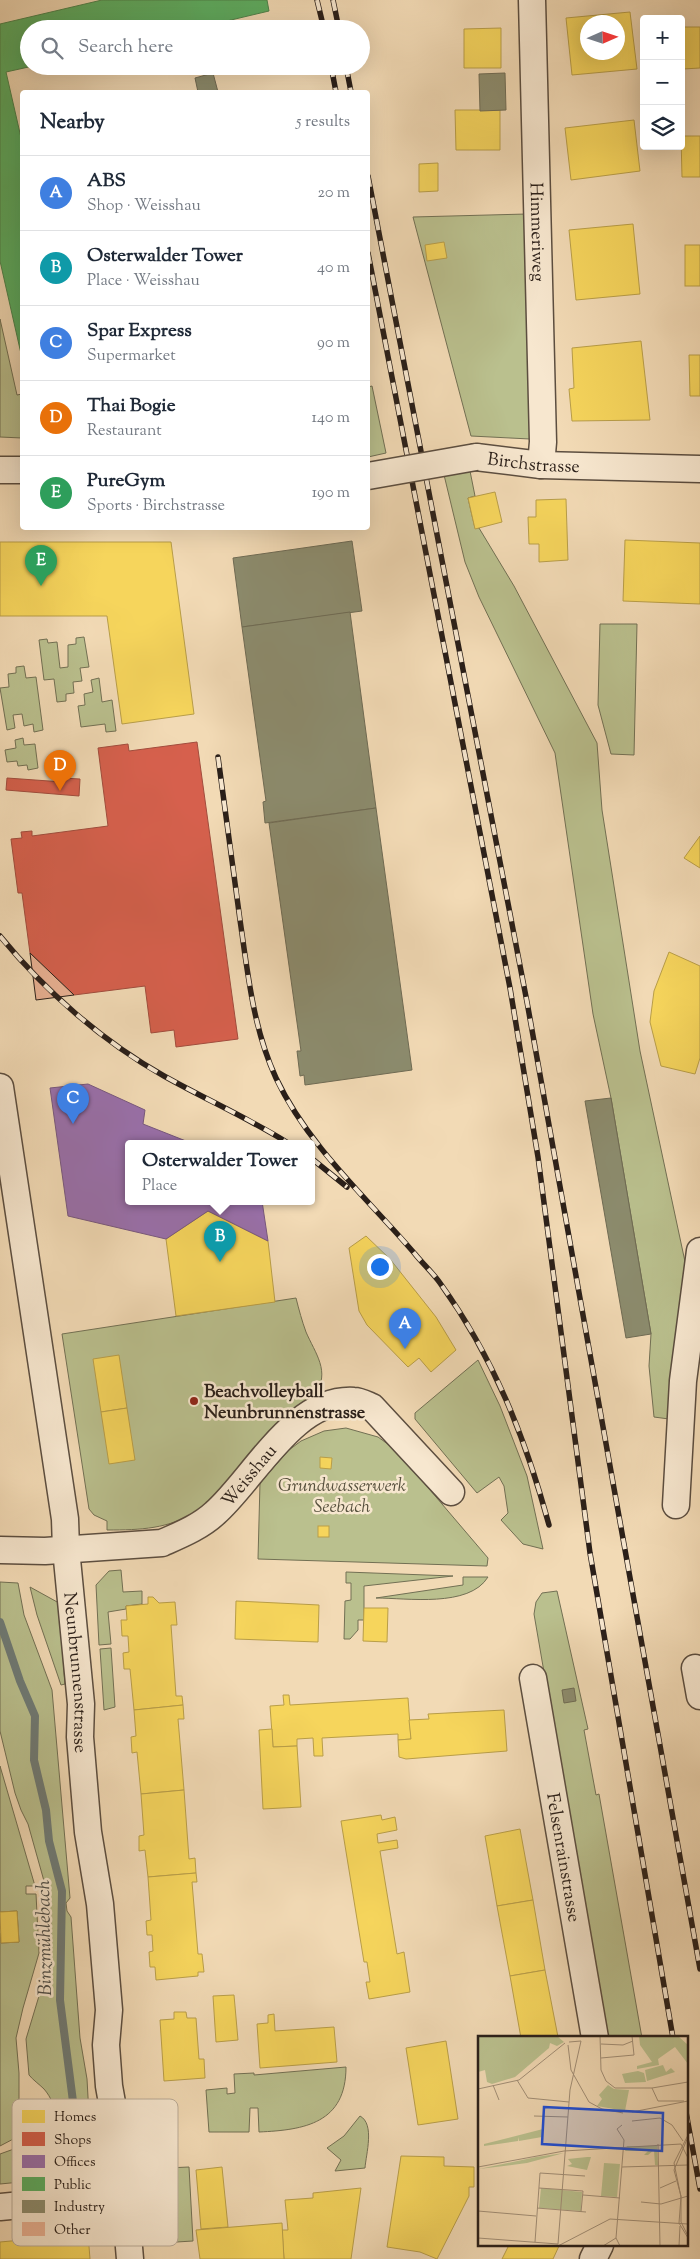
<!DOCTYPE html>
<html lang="en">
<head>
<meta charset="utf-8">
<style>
  body { margin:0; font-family:"Sorts Mill Goudy",serif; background:#f2f2f3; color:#1f2937 }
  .controls { position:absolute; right:15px; top:15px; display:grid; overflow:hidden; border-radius:5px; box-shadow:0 5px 20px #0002 }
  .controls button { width:45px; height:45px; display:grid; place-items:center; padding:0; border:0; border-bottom:1px solid #e0e1e3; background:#fff; color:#1f2937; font:25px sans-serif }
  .compass { position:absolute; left:580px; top:15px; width:45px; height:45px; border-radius:50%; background:#fff; box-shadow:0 5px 20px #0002; rotate:87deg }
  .you { position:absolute; left:379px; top:1266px; width:18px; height:18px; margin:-12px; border:4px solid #fff; border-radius:50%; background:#1a73e8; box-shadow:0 0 0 8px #1a73e833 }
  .badge { display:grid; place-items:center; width:32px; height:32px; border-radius:50%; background:#0b8043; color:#fff; font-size:16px; font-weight:700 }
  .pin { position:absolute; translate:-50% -41px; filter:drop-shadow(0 1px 2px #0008) }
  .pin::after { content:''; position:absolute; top:26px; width:18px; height:15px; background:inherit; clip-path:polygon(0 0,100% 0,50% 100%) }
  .popup { position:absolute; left:125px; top:1140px; width:190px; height:65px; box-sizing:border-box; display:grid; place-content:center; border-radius:5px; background:#fff; filter:drop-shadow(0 1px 4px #0005); font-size:16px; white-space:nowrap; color:#747a83 }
  .popup b { font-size:19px; color:#1f2937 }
  .popup::after { content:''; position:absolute; left:50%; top:100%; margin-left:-10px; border:10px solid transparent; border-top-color:#fff }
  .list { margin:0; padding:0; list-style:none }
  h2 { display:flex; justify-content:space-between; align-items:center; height:65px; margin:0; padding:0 20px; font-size:21px }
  h2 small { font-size:16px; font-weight:400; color:#747a83 }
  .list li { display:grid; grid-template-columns:32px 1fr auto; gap:15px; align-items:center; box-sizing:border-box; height:75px; padding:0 20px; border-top:1px solid #e0e1e3 }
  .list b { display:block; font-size:19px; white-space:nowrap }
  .list p { margin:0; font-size:16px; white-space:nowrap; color:#747a83 }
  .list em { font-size:16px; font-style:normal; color:#747a83 }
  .icon { flex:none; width:28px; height:28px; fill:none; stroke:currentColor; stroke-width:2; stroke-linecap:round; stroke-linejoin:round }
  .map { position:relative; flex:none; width:700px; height:2259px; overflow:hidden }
  .search { position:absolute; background:#fff; box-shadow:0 5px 20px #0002; left:20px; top:20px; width:350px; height:55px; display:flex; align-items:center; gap:12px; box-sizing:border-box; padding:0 18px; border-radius:28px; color:#747a83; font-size:19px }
  .panel { position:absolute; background:#fff; box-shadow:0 5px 20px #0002; left:20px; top:90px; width:350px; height:440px; border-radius:5px }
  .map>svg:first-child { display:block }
  .green { fill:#bac08e; stroke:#727054 }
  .homes { fill:#f6d55c; stroke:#b99e48; fill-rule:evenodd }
  .shops { fill:#d6604d; stroke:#a24c3d }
  .offices { fill:#9970ab; stroke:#78587f }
  .public { fill:#5aae61; stroke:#4c834b }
  .industry { fill:#8c8c6e; stroke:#6f6b54 }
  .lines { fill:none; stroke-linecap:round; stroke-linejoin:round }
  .stream { stroke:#6f7b76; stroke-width:8 }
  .building { fill:#eab294; stroke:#2a1f19 }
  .minor-casing { stroke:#5c4e40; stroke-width:29 }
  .minor { stroke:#f7e7cf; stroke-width:26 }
  .rail-casing { stroke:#2a1f19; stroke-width:5.5 }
  .rail { stroke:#f7e7cf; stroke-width:4; stroke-dasharray:11; stroke-linecap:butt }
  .minor-bridge-casing { stroke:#5c4e40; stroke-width:29; stroke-linecap:butt }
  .minor-bridge { stroke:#f7e7cf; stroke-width:26 }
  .poi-dot { fill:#8f2418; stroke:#f7e7cf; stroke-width:2 }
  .labels { text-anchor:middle; stroke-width:5; stroke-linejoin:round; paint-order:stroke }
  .street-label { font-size:18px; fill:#2a1f19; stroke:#f7e7cf }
  .poi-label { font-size:18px; font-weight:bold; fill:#2a1f19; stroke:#f7e7cf; text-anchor:start }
  .park-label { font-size:18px; font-style:italic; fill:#554f3c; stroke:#f7e7cf }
  .water-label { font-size:19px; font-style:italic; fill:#4c4d48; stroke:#f7e7cf }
  .inset-road { fill:none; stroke:#a28f77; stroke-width:1 }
  .view { fill:#1d4ed8; fill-opacity:0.15; stroke:#1d4ed8; stroke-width:2.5 }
  .inset-edge { fill:none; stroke:#2a1f19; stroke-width:2.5 }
  .key { fill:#f7e7cf; stroke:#baab98; stroke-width:1 }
  .key-label { font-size:14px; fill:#2a1f19 }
</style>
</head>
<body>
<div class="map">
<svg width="700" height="2259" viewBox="0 0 700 2259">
  <rect width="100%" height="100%" fill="#f2dab5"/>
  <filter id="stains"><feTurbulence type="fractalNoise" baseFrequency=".004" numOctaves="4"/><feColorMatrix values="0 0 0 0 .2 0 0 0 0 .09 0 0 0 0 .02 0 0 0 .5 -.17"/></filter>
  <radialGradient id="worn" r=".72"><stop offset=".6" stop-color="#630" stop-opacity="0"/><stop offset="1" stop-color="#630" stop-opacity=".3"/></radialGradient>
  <g class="green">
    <path d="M527,214L530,439L471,436L413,217Z"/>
    <path d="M0,319L17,395L22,394V438L0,437Z"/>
    <path d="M372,386L386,453L368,457V387Z"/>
    <path d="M470,471L475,496L468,498L475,528H479L514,586L597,743L602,810L640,1051L687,1271L669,1419L654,1417L649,1366L651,1334L611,1098L593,1014L555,753L479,597L465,562L445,479L444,475Z"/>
    <path d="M600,624H637L634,755L611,754L598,705Z"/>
    <path d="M84,637L89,667L80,668L82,681L73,682L74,693L66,694V701L57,702L54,679L44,680L39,640L47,639L48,643L57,642L60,668L68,667V645L76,644V638Z"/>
    <path d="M24,666L26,678L36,677L43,730L34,732L33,724L24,726L22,714L13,715L15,728L7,730L0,688L9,687L8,674L16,673V667Z"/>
    <path d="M99,678L102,702L112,700L116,731L106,732L105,724L81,727L78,706L85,705L84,694L93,692L91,680Z"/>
    <path d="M23,738L24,745L35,744L38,768L28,770L27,765L18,766L17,761L7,762L5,750L16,748L15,740Z"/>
    <path d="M296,1298C299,1310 302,1321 306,1332C315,1353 331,1372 315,1394L198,1511C168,1529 141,1530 107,1530V1521L94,1515L89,1509L62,1334Z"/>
    <path d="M478,1360L500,1406L527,1476L543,1549L523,1544L501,1520L508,1513L504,1486L499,1477L477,1493L415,1419V1413Z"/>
    <path d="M346,1428L378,1437L396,1450L488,1558L487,1566L258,1559L260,1483L289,1450L301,1441L324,1431Z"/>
    <path d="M121,1570L123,1592L142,1591V1604L126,1606V1609L108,1612L111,1644L99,1645L96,1585L109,1571Z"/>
    <path d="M346,1572L453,1576L364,1586V1620H358V1630L350,1639H344L345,1601L351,1600V1583H346Z"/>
    <path d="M463,1577H488C469,1608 407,1598 376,1598L463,1585Z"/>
    <path d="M0,1582L18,1583L24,1615L52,1690L70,1898L66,1903L67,1911L71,1917L80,2038L87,2079L91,2151L84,2168L63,2172L62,2178L0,2184V2154L25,2145L54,2142V2151L61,2150C60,2130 58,2105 44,2089C39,2084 33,2080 29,2075L26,2039L42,1986L51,1964V1914L44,1881L28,1824L21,1810L15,1793L0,1731Z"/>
    <path d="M30,1587L59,1603L65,1684L61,1685L37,1615Z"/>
    <path d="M557,1591L588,1729L584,1730L596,1795L599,1794L642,2038H607L534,1614L536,1602L542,1593Z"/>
    <path d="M111,1648L115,1707L104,1710L100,1649Z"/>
    <path d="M0,1766L35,1886H26V1894H36L39,1953L23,2008L16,2038L19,2073V2136L0,2146V1933L1,1943L19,1942L17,1911L0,1912Z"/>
    <path d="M346,2067C346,2123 305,2130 259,2132L258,2108H250L249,2132H209L206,2090L227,2088V2094L235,2093L234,2074L254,2073V2075Z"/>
    <path d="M360,2116C375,2124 366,2154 365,2168L335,2171L341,2160L327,2148L344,2136Z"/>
    <path d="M189,2167L193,2241L160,2243L158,2209H160V2203L157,2202L156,2187L166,2168Z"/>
  </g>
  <g class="homes">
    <path d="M630,12L637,69L572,75L566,18ZM588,22H618V52H588Z"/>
    <path d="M682,27H700V68L683,69Z"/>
    <path d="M501,28V68H464V29Z"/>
    <path d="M455,110H500V150H456Z"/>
    <path d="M634,120L640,171L571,180L565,128Z"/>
    <path d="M681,136H700V177H682Z"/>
    <path d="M438,163V191L419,192V164Z"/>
    <path d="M633,224L640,294L576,300L569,230Z"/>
    <path d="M444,242L447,258L427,261L425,245Z"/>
    <rect x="685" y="245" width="15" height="41"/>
    <path d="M641,341L650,420L572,421L569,389L574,388L572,348Z"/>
    <path d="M689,355H700V396H690Z"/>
    <path d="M495,492L502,522L475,529L468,498Z"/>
    <path d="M566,499L568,560L539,562V544H529L528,517H536V500Z"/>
    <path d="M625,540L700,543V604L623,601Z"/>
    <path d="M0,542H171L194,714L122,724L107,616H0Z"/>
    <path d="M700,836V868L684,858Z"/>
    <path d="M669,952L700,966V1058L695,1074L661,1066L650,1022L654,991Z"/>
    <path d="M208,1211L268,1241L275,1302L176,1316L166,1239Z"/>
    <path d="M366,1236L390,1259L436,1317L456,1350L431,1372L419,1358L408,1367L367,1325L359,1311L349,1248Z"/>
    <path d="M119,1355L127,1408L101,1412L93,1359Z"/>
    <path d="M127,1408L135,1460L109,1464L101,1412Z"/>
    <path d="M320,1457L332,1458L331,1469L320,1468Z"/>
    <rect x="318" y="1526" width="11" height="11"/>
    <path d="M148,1597H153L159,1603L175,1602L177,1625H171L176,1696H182L183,1705L134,1710L130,1669H124L123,1653L129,1652L128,1636H122L121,1620H127L126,1606L148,1604Z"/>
    <path d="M236,1601L319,1605L318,1642L235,1639Z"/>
    <path d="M364,1608H388L387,1642L363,1641Z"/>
    <path d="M283,1695H289L290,1705L408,1698L411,1739L398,1740V1734L322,1738L323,1756H314L313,1738L297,1739V1746L273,1747L270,1706L284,1705Z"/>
    <path d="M183,1705L184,1719H178L184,1790L141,1794L137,1752L132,1753L131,1737L136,1736L134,1710Z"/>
    <path d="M504,1710L507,1751L406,1759L399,1757L398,1740L411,1739L409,1720L429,1719L428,1714Z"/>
    <path d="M272,1729L273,1747L297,1746L301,1807L263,1809L259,1730Z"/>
    <path d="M184,1790L189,1859L195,1858L196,1873L148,1877L145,1850L139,1851V1836L144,1835L141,1794Z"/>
    <path d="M381,1815L382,1820L395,1817L397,1830L377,1834L378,1843L397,1840L398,1848L380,1851L397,1954L404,1952L410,1992L369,1999L366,1982H370L367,1962H364L341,1821Z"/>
    <path d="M520,1829L533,1900L497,1906L485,1836Z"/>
    <path d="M196,1873L197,1882H192L198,1954H202L204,1972H198V1976L156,1980L155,1967H150L149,1952L153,1951L152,1935H147L146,1921L151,1920L148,1877Z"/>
    <path d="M533,1900L545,1970L510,1976L497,1906Z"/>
    <path d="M17,1911L19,1942L1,1943L0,1912Z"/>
    <path d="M545,1970L558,2037L521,2038L510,1976Z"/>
    <path d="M234,1995L238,2040L216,2042L213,1996Z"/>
    <path d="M174,2012H186L187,2018H196L199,2059H204L205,2078L164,2081L160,2020L174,2019Z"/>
    <path d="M274,2014L275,2031L334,2027L337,2062L260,2068L257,2024L268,2023V2015Z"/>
    <path d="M446,2041L458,2119L418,2125L406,2048Z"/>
    <path d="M401,2156L444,2157V2166L474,2167V2187H469V2196L437,2259L420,2252L387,2247Z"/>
    <path d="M222,2167L228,2227L201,2229L196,2170Z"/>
    <path d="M361,2188L351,2259H284L282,2230H288L285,2200L313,2198V2193Z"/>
    <path d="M282,2223L284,2259H200L196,2230Z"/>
    <path d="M88,2234L90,2259H0V2242Z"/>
    <path d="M509,2245H556L559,2246L553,2259H502Z"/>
  </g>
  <g class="shops">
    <path d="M197,742L238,1039L176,1047L174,1030L151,1033L145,986L74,995L30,953L22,893H18L11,839L22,838L21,832L32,831V836L108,826L98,748L128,744L129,751Z"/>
    <path d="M7,778L63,782V778L80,779L79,796L6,790Z"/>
  </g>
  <path class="offices" d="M88,1084L145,1110L143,1124L191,1143H129V1201H262L268,1241L208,1211L166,1239L68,1216L50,1088Z"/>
  <path class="public" d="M102,0H267L269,11L193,29H29V66H33L6,72L22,142V358L0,261V24Z"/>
  <g class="industry">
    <path d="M213,73L218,92H198L195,78Z"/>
    <path d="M505,73L506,110L480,111L479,74Z"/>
    <path d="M352,541L362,611L242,627L233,558Z"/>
    <path d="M350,612L376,808L265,823L263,802L266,801L242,627Z"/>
    <path d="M376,808L412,1070L305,1085L304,1075L300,1076L297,1051H301L269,823Z"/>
    <path d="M611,1098L651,1334L626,1338L585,1101Z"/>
    <path d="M574,1688L576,1701L564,1703L562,1690Z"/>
  </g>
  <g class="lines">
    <path class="stream" d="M0,1622L20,1681L35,1716L34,1760L46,1810L49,1841L62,1891L60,2000L80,2156L89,2168"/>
  </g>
  <path class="building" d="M30,953L74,995L36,1000Z"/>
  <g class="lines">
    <defs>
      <g id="minor">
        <path id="s1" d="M532,0L543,442L541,465"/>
        <path id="s2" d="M476,457L541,465L700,469"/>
        <path d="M0,470H22"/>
        <path id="s3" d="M0,1087L65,1519L66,1549L81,1704L80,1737L88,1832L100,1904L109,2010L106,2045L109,2086L121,2153L130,2259"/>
        <path d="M676,1505L683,1381L700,1251"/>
        <path id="s4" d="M0,1550L45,1551L162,1543C180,1535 200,1527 215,1513C253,1480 294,1397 354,1401C360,1401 367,1405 372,1407L451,1492"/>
        <path d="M695,1668L700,1696"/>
        <path id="s5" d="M533,1678L595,2038"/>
        <path d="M0,2207L125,2195"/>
        <path d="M593,2259L600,2245"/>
      </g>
    </defs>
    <use href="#minor" class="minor-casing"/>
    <use href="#minor" class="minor"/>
    <defs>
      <g id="rail">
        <path d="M317,0L324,29"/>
        <path d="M333,0L339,29"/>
        <path d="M331,66L336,92"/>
        <path d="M346,66L351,92"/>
        <path d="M368,176L527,1002L700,1969"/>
        <path d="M368,253L510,988L538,1157L590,1553L673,2038"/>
        <path d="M218,757C225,811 233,865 240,920C248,974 253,1028 276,1078C308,1146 367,1198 415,1254C423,1264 433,1273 440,1283C494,1358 525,1437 549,1525"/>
        <path d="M0,936C45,991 102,1041 164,1076C205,1099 248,1118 288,1143"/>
        <path d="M311,1158L347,1187"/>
        <path d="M686,2112L700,2189"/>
      </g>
    </defs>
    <use href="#rail" class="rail-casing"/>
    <use href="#rail" class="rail"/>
    <defs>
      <path id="minor-bridge" d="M368,476L476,457"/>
    </defs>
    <use href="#minor-bridge" class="minor-bridge-casing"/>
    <use href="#minor-bridge" class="minor-bridge"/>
  </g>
  <circle class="poi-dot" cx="194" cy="1401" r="5"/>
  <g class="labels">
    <g class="street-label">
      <text dy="6" stroke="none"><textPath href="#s1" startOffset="232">Himmeriweg</textPath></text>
      <text dy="6" stroke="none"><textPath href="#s2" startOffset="58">Birchstrasse</textPath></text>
      <text dy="6" stroke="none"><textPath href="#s4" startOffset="274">Weisshau</textPath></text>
      <text dy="6" stroke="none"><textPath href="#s3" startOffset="591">Neunbrunnenstrasse</textPath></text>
      <text dy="6" stroke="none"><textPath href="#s5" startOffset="182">Felsenrainstrasse</textPath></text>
    </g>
    <g class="poi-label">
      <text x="204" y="1397">Beachvolleyball<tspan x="204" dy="21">Neunbrunnenstrasse</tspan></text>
    </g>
    <g class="park-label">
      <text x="342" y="1491">Grundwasserwerk<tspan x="342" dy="21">Seebach</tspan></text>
    </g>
    <g class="water-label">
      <text transform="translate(43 1938) rotate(-91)" y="7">Binzmühlebach</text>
    </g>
  </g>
  <g transform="translate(478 2036)">
    <rect width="210" height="210" fill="#f2dab5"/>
    <path d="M0,0H79L86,6L79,10L72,7L71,12L37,41L14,48L9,46L7,34L0,36ZM161,0H200L210,9V28L197,11L180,23L181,29L159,33V30L174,26L162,9ZM185,29L188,36L193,32L197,36L169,45L167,34ZM160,35L166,37L168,46L147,47L144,38ZM130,49L136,53L151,54L147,75L119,70L124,63L121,59ZM65,93L64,101L41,105L40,101V105L6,110V108ZM149,110H179L180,129H177L176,114L170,119H166L170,115H147ZM86,117L49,127L1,133L58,121ZM109,121H113L109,134L89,130L94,128L90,123ZM126,127L142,128L139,161L123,160ZM63,152L104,156L103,175L61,172Z" fill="#bac08e"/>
    <path class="inset-road" d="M122,0L123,34L128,45L137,52H174L210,46M123,8L145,9L155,5M90,9L93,34L111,66L124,73L145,77M123,22L156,19L154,0M39,44L50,62L91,66M15,49L21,64M174,52L180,65H206M0,53L41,44L87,7M154,76L210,65M56,80L90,81M154,85L182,82L194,89L205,105M210,99L196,127L203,161L201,187L210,202M210,101L196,134L203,160V186L210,200M180,108L182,210M203,108L210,122M0,131L86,115L203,108M144,131L210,129M61,152L105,155L103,176M182,152L198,145M105,159L142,162M163,166L183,168L210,160M59,172L108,176M0,175L58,180M0,202L80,208L92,54L103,5L91,6M57,206L62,137L107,140M80,210L132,183L210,188M125,210L138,202M142,210L138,202L146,104L139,93L144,89M201,210L202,190"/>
    <path class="view" d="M66,71L185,77L184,115L64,108Z"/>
    <rect width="210" height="210" class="inset-edge"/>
  </g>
  <rect x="12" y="2099" width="166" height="147" rx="8" class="key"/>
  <rect x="22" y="2110" width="23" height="13" fill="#f6d55c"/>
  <rect x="22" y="2132" width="23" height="14" fill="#d6604d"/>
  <rect x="22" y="2155" width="23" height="13" fill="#9970ab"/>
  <rect x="22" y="2177" width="23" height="14" fill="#5aae61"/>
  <rect x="22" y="2200" width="23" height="13" fill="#8c8c6e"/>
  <rect x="22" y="2222" width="23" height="14" fill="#eab294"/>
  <g class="key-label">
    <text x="54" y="2121">Homes</text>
    <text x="54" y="2144">Shops</text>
    <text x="54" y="2166">Offices</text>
    <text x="54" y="2189">Public</text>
    <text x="54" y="2211">Industry</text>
    <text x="54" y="2234">Other</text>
  </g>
  <rect width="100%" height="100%" filter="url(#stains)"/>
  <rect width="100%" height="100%" fill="url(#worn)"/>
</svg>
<div class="controls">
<button>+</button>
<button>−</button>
<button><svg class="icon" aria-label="layers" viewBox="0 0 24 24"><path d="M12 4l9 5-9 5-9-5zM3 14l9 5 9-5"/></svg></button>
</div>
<svg class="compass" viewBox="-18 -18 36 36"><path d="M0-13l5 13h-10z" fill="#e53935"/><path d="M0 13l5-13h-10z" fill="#747a83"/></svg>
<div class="you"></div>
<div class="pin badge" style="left:405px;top:1349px;background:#3f7fe0">A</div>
<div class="pin badge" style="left:220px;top:1262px;background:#0f9aa8">B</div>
<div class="popup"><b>Osterwalder Tower</b>Place</div>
<div class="pin badge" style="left:73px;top:1124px;background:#3f7fe0">C</div>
<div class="pin badge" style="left:60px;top:791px;background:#e8710a">D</div>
<div class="pin badge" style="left:41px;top:586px;background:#2e9e5b">E</div>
<div class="search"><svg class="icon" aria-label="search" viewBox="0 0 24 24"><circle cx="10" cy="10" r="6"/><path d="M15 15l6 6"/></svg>Search here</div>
<section class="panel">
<h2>Nearby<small>5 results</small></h2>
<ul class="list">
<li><span class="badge" style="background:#3f7fe0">A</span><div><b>ABS</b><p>Shop · Weisshau</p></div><em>20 m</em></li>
<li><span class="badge" style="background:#0f9aa8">B</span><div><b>Osterwalder Tower</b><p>Place · Weisshau</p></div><em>40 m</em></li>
<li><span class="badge" style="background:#3f7fe0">C</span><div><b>Spar Express</b><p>Supermarket</p></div><em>90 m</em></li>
<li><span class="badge" style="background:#e8710a">D</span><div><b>Thai Bogie</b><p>Restaurant</p></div><em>140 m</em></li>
<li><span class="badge" style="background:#2e9e5b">E</span><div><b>PureGym</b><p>Sports · Birchstrasse</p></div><em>190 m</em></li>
</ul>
</section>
</div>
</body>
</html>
